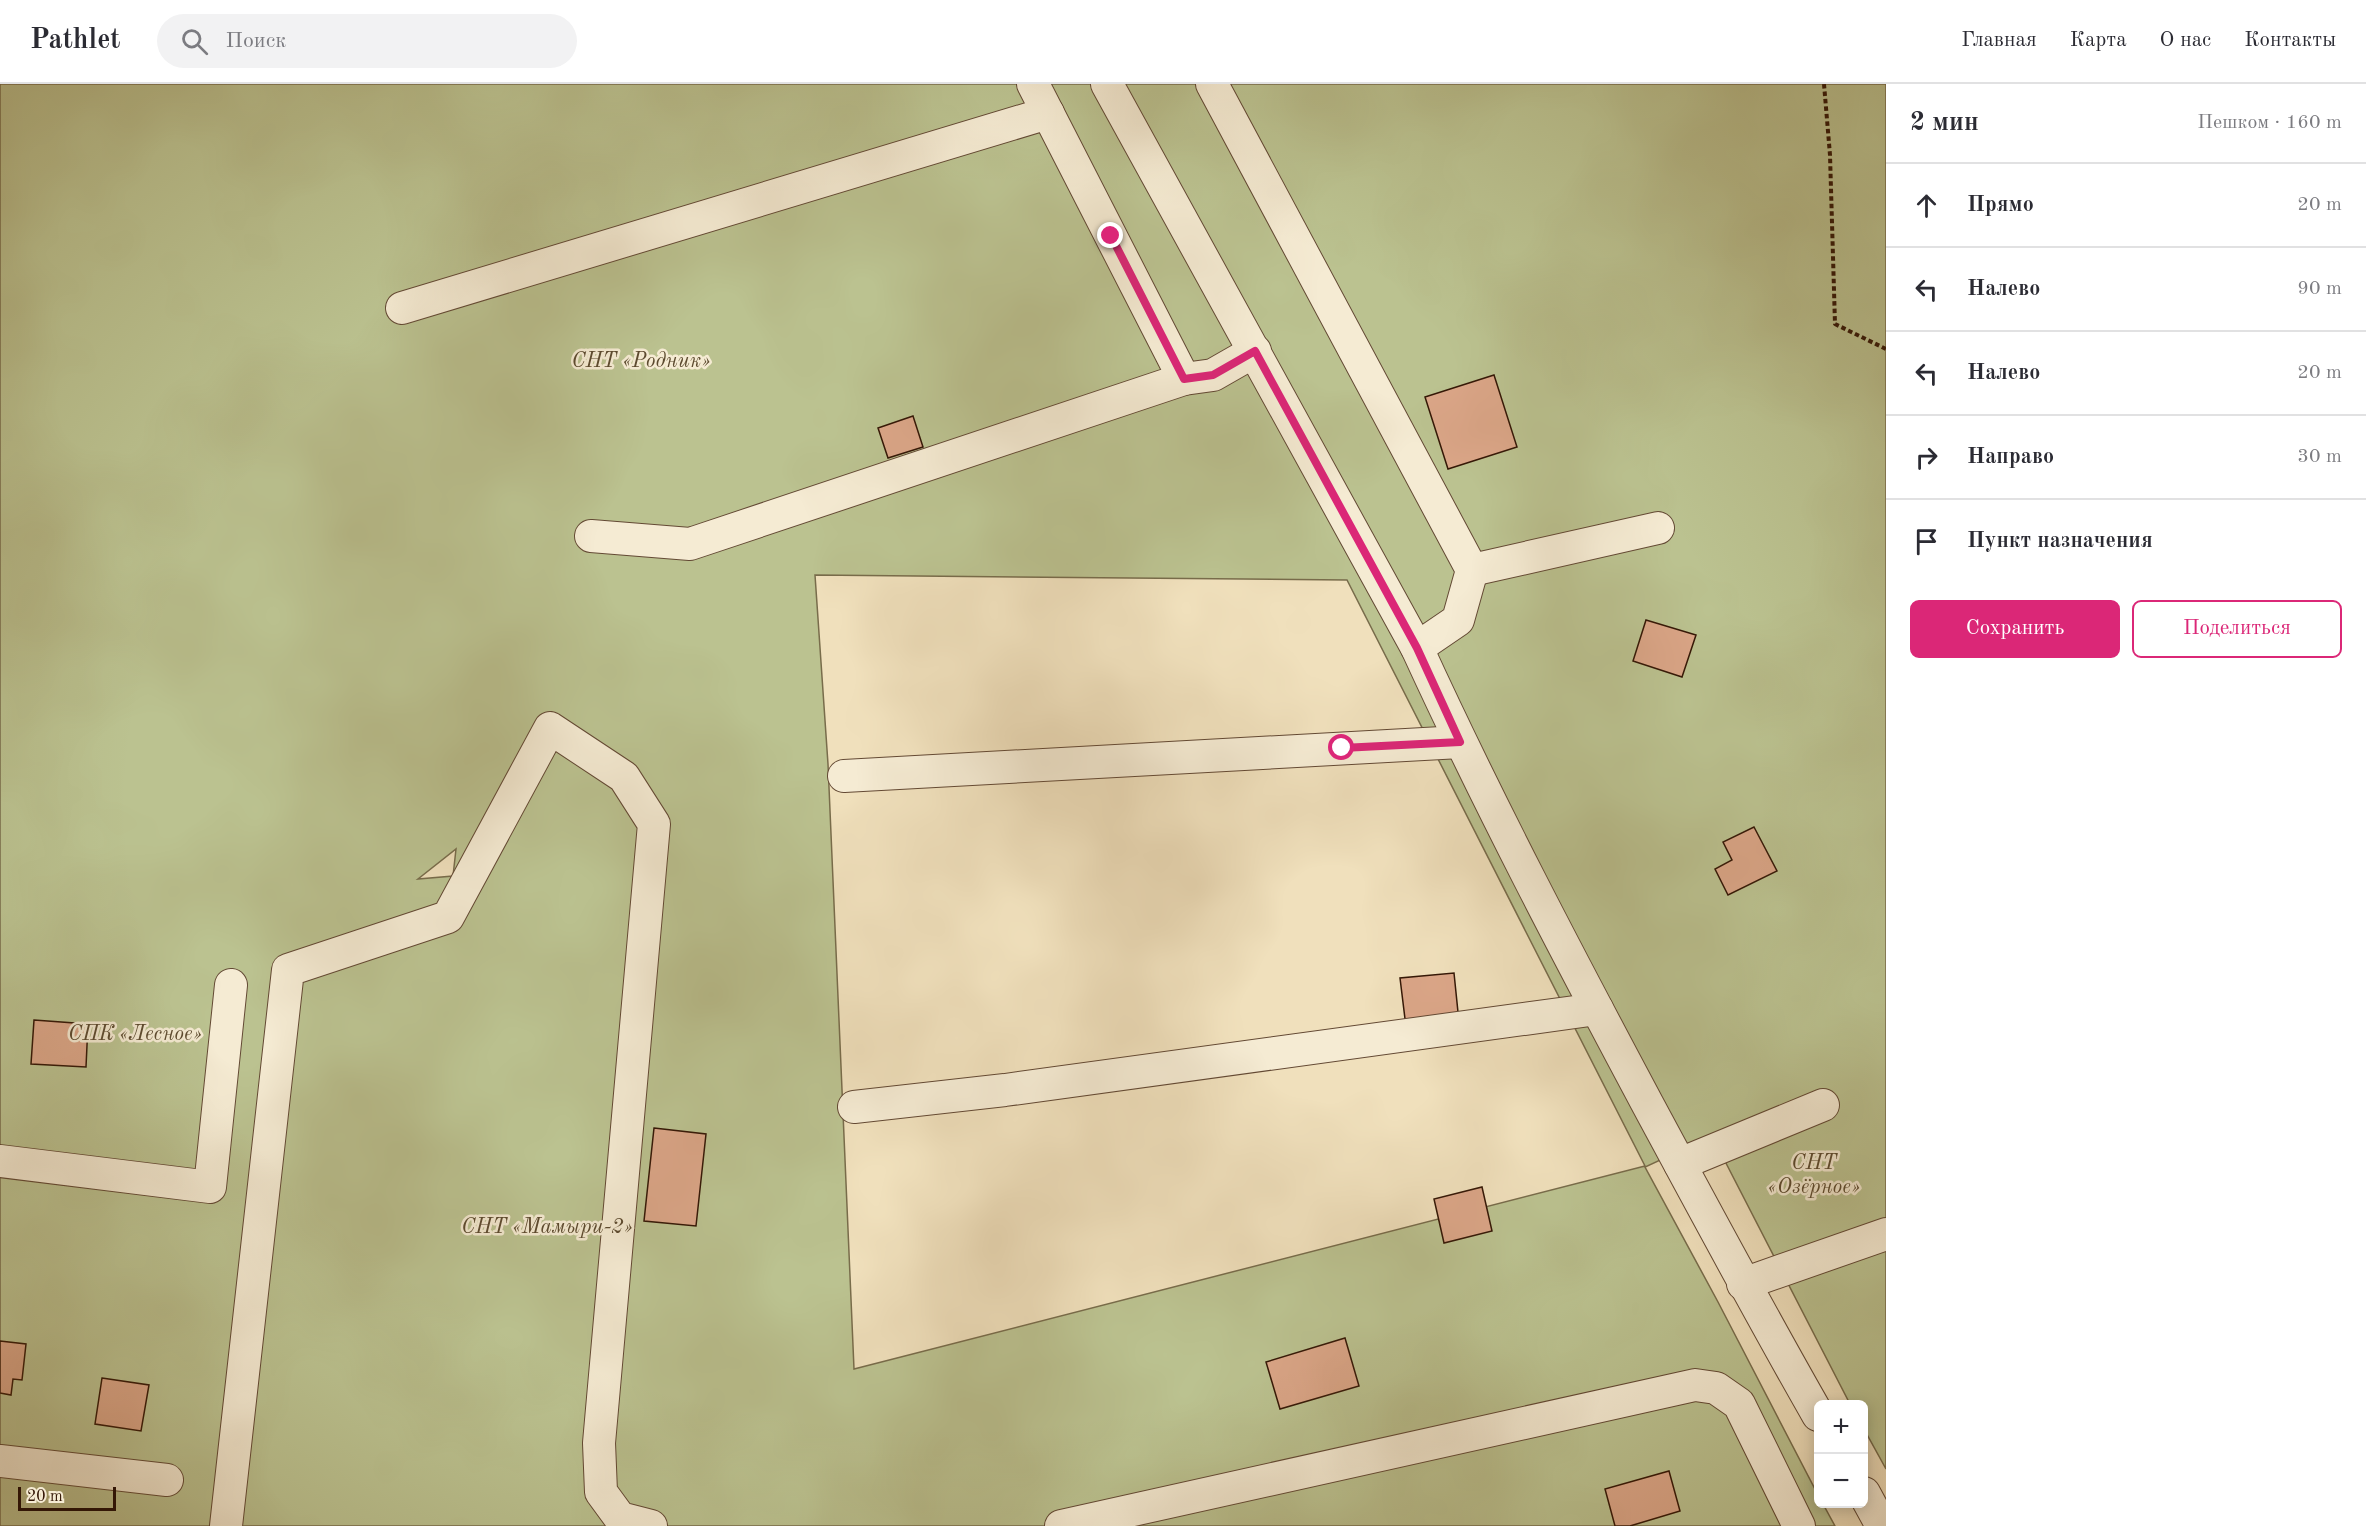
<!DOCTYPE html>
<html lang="ru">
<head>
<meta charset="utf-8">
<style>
  body { margin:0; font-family:"Old Standard TT",serif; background:#f2f2f3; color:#2b2b33 }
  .controls { position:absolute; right:18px; bottom:18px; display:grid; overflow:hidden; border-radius:9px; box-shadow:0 3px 15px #0003 }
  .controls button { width:54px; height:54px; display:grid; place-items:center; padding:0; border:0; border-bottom:2px solid #e1e1e2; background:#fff; color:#2b2b33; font:30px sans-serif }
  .scale { position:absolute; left:18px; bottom:15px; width:98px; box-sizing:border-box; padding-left:6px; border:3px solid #341706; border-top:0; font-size:16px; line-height:21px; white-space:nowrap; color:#341706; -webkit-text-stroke:4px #f5ebd3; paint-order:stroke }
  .stop { position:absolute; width:18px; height:18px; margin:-14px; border:4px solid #db2777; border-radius:50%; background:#fff }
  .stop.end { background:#db2777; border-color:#fff; box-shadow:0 2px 6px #0008 }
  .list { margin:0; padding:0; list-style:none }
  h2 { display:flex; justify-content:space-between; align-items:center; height:78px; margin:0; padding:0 24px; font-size:26px }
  h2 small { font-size:20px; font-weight:400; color:#7c7c81 }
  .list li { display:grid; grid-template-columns:39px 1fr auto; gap:18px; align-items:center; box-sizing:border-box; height:84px; padding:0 24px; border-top:2px solid #e1e1e2 }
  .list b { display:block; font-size:22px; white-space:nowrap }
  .list em { font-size:20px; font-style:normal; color:#7c7c81 }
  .actions { display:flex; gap:12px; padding:18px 24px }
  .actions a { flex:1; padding:14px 0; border:2px solid #db2777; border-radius:9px; text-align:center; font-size:21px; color:#db2777 }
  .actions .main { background:#db2777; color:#fff }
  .icon { flex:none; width:33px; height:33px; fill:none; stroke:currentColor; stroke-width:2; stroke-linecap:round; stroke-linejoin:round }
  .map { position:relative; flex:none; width:1886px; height:1442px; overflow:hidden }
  header { display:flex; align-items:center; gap:36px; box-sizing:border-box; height:84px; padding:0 30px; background:#fff; border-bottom:2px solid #e1e1e2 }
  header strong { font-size:28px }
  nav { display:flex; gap:33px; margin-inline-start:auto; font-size:21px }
  .search { width:420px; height:54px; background:#f2f2f3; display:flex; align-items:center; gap:15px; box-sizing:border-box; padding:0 21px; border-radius:33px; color:#7c7c81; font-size:22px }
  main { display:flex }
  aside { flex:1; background:#fff }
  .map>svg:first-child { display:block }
  .green { fill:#bbc290; stroke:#786c4b; stroke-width:1.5; fill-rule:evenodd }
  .building { fill:#dba688; stroke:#341706; stroke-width:1.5 }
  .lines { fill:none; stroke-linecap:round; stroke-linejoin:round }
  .minor-casing { stroke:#634934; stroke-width:34 }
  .path { stroke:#341706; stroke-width:4; stroke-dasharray:4.5 3; stroke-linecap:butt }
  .minor { stroke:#f5ebd3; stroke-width:32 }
  .route { stroke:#db2777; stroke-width:8 }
  .labels { text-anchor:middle; stroke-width:5; stroke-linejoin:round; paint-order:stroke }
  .park-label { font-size:21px; font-style:italic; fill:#5c4a2f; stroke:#f5ebd3 }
</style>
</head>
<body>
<header>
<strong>Pathlet</strong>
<div class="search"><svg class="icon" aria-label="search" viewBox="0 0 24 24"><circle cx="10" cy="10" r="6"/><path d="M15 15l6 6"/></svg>Поиск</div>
<nav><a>Главная</a><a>Карта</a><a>О нас</a><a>Контакты</a></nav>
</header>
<main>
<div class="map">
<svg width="1886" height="1442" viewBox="0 0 1886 1442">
  <rect width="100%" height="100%" fill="#f0e0bc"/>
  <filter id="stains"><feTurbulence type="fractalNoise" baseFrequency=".00333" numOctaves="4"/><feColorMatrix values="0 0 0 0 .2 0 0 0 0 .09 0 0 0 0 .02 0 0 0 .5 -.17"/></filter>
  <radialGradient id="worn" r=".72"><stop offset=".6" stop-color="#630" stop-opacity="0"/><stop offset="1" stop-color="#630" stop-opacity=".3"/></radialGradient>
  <path class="green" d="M0,0H1886V1385L1864,1345V1320H1850L1712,1052L1645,1083L1718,1218L1818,1411V1420H1823L1835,1442H0ZM815,491L1347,496L1645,1082L854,1285L828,680ZM456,765L453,792L418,795Z"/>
  <g class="building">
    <path d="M1494,291L1517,363L1448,385L1425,313Z"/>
    <path d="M913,332L923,363L888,374L878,344Z"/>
    <path d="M1646,536L1696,551L1682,593L1633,577Z"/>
    <path d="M1754,743L1777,787L1728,811L1715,785L1732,776L1723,758Z"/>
    <path d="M1454,889L1459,938L1406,943L1400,894Z"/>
    <path d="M34,936L88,940L86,983L31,980Z"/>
    <path d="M654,1044L706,1050L696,1142L644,1137Z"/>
    <path d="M1482,1103L1492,1147L1444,1159L1434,1115Z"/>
    <path d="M1345,1254L1359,1302L1280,1325L1266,1278Z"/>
    <path d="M0,1257L26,1260L22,1296L13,1295L11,1311L0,1309Z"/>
    <path d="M102,1294L149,1301L141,1347L95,1340Z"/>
    <path d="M1669,1387L1680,1427L1630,1442H1615L1605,1405Z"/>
  </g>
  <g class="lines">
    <defs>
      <g id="minor">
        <path d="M1033,0L1184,295L1213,291L1255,267"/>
        <path d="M1107,0L1417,564C1488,719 1568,871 1648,1021C1704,1125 1759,1228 1818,1331"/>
        <path d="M1212,0L1472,486L1458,536L1417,564"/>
        <path d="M402,224L1048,29"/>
        <path d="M591,452L690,460L1184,295"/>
        <path d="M1472,486L1658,444"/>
        <path d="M844,692L1460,658"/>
        <path d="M854,1023L1005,1006L1597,925"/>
        <path d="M0,1077L210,1103L231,901"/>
        <path d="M1680,1080L1823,1021"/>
        <path d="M1743,1200L1886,1150"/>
        <path d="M0,1377L167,1396"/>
        <path d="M1864,1409L1882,1442"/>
        <path d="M226,1442L288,886L448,833L550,644L624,693L654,740L599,1359L601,1408L620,1434L651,1442"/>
        <path d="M1061,1442L1695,1301L1716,1304L1739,1320L1799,1442"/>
      </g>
    </defs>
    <use href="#minor" class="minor-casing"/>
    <path class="path" d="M1824,0L1830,71L1835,240L1886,265"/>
    <use href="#minor" class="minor"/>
  </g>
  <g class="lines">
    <path class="route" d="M1111,152L1184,295L1213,291L1255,267L1417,564L1460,658L1342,664"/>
  </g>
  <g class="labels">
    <g class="park-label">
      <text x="641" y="283">СНТ «Родник»</text>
      <text x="135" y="956">СПК «Лесное»</text>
      <text x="1814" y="1085">СНТ<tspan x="1814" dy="24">«Озёрное»</tspan></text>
      <text x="547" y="1149">СНТ «Мамыри-2»</text>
    </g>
  </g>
  <rect width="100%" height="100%" filter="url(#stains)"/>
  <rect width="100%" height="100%" fill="url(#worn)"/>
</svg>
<div class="controls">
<button>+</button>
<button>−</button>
</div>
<div class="scale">20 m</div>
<div class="stop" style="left:1342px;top:664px"></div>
<div class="stop end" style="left:1111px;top:152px"></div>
</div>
<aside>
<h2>2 мин<small>Пешком · 160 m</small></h2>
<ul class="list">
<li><svg class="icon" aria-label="ahead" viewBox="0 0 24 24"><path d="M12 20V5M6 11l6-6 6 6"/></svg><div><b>Прямо</b></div><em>20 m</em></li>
<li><svg class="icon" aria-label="left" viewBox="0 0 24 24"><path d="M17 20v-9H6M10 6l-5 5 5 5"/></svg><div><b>Налево</b></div><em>90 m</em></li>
<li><svg class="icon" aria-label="left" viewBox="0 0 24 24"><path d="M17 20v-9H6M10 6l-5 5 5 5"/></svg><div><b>Налево</b></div><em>20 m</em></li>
<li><svg class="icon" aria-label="right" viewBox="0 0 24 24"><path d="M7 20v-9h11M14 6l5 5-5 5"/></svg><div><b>Направо</b></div><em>30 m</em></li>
<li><svg class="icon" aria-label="arrive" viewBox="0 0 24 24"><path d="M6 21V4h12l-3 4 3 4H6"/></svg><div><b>Пункт назначения</b></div></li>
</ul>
<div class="actions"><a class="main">Сохранить</a><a>Поделиться</a></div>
</aside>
</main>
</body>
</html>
